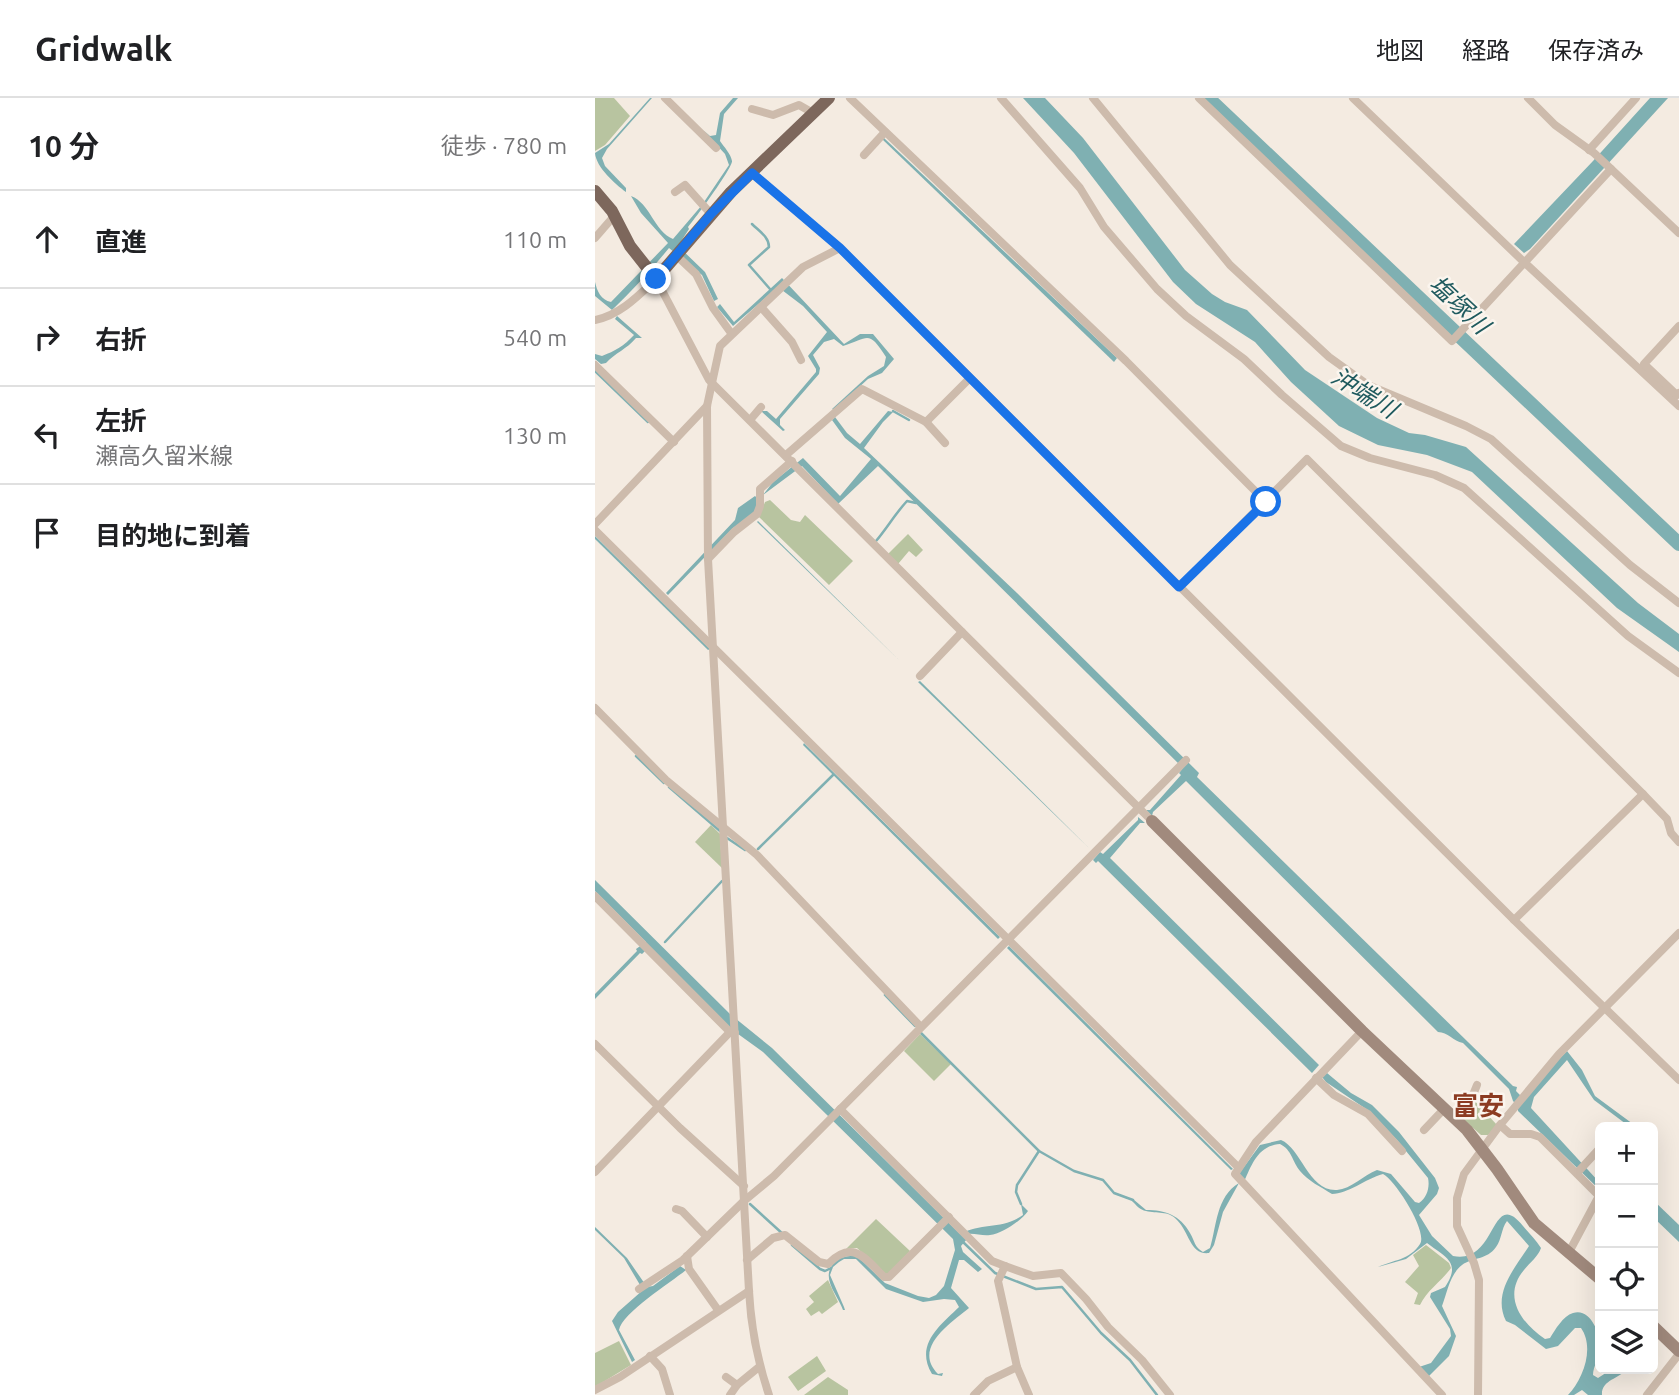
<!DOCTYPE html>
<html lang="ja">
<head>
<meta charset="utf-8">
<style>
  body { margin:0; font-family:Ubuntu,"Noto Sans JP",sans-serif; background:#f2f2f2; color:#202124 }
  .controls { position:absolute; right:21px; bottom:21px; display:grid; overflow:hidden; border-radius:10px; box-shadow:0 7px 28px #0002 }
  .controls button { width:63px; height:63px; display:grid; place-items:center; padding:0; border:0; border-bottom:2px solid #e0e0e0; background:#fff; color:#202124; font:35px sans-serif }
  .stop { position:absolute; width:21px; height:21px; margin:-16px; border:5px solid #1a73e8; border-radius:50%; background:#fff }
  .stop.end { background:#1a73e8; border-color:#fff; box-shadow:0 2px 7px #0008 }
  .list { margin:0; padding:0; list-style:none }
  h2 { display:flex; justify-content:space-between; align-items:center; height:91px; margin:0; padding:0 28px; font-size:30px }
  h2 small { font-size:23px; font-weight:400; color:#757577 }
  .list li { display:grid; grid-template-columns:46px 1fr auto; gap:21px; align-items:center; box-sizing:border-box; height:98px; padding:0 28px; border-top:2px solid #e0e0e0 }
  .list b { display:block; font-size:26px; white-space:nowrap }
  .list p { margin:0; font-size:23px; white-space:nowrap; color:#757577 }
  .list em { font-size:23px; font-style:normal; color:#757577 }
  .icon { flex:none; width:38px; height:38px; fill:none; stroke:currentColor; stroke-width:2; stroke-linecap:round; stroke-linejoin:round }
  .map { position:relative; flex:none; width:1084px; height:1297px; overflow:hidden }
  header { display:flex; align-items:center; gap:42px; box-sizing:border-box; height:98px; padding:0 35px; background:#fff; border-bottom:2px solid #e0e0e0 }
  header strong { font-size:33px }
  nav { display:flex; gap:38px; margin-inline-start:auto; font-size:24px }
  main { display:flex }
  aside { flex:1; background:#fff }
  .map>svg:first-child { display:block }
  .green { fill:#b8c4a0 }
  .water { fill:#7fb0b2 }
  .lines { fill:none; stroke-linecap:round; stroke-linejoin:round }
  .stream { stroke:#7fb0b2; stroke-width:2.5 }
  .river { stroke:#7fb0b2; stroke-width:14 }
  .street { stroke:#cdbbac; stroke-width:8 }
  .secondary { stroke:#a18a7d; stroke-width:12 }
  .primary { stroke:#7d675c; stroke-width:12 }
  .route { stroke:#1a73e8; stroke-width:9 }
  .labels { text-anchor:middle; stroke-width:5; stroke-linejoin:round; paint-order:stroke }
  .water-label { font-size:24px; font-style:italic; fill:#1f5a5e; stroke:#fbf5ee }
  .quarter-label { font-size:26px; font-weight:bold; fill:#8c3b22; stroke:#fbf5ee }
</style>
</head>
<body>
<header>
<strong>Gridwalk</strong>
<nav><a>地図</a><a>経路</a><a>保存済み</a></nav>
</header>
<main>
<aside>
<h2>10 分<small>徒歩 · 780 m</small></h2>
<ul class="list">
<li><svg class="icon" aria-label="ahead" viewBox="0 0 24 24"><path d="M12 20V5M6 11l6-6 6 6"/></svg><div><b>直進</b></div><em>110 m</em></li>
<li><svg class="icon" aria-label="right" viewBox="0 0 24 24"><path d="M7 20v-9h11M14 6l5 5-5 5"/></svg><div><b>右折</b></div><em>540 m</em></li>
<li><svg class="icon" aria-label="left" viewBox="0 0 24 24"><path d="M17 20v-9H6M10 6l-5 5 5 5"/></svg><div><b>左折</b><p>瀬高久留米線</p></div><em>130 m</em></li>
<li><svg class="icon" aria-label="arrive" viewBox="0 0 24 24"><path d="M6 21V4h12l-3 4 3 4H6"/></svg><div><b>目的地に到着</b></div></li>
</ul>
</aside>
<div class="map">
<svg width="1084" height="1297" viewBox="0 0 1084 1297">
  <rect width="100%" height="100%" fill="#f4ebe1"/>
  <g class="green">
    <path d="M0,0H19L35,18L10,47L0,53Z"/>
    <path d="M175,402L196,422L205,424L210,417L258,463L234,487L164,419L170,404Z"/>
    <path d="M313,436L328,452L321,459L314,453L303,466L293,456Z"/>
    <path d="M116,727L125,736L127,770L100,744Z"/>
    <path d="M325,936L356,966L339,983L309,953Z"/>
    <path d="M879,1002L902,1027L893,1037H886L867,1020Z"/>
    <path d="M281,1121L315,1153L292,1177L262,1150L251,1151Z"/>
    <path d="M831,1147L854,1165L856,1170C847,1183 832,1192 825,1207L819,1206L823,1195L810,1184L824,1168L818,1157Z"/>
    <path d="M233,1182L243,1204L227,1216L224,1213L216,1218L211,1211L219,1204L214,1198Z"/>
    <path d="M24,1243L36,1267L0,1289V1255Z"/>
    <path d="M222,1258L231,1273L203,1293L193,1279Z"/>
    <path d="M233,1279L253,1292V1297H209Z"/>
  </g>
  <g class="water">
    <path d="M55,0H57L12,51L7,60L10,68L31,90V94C20,86 1,69 0,55L14,46Z"/>
    <path d="M138,0H143L129,16L125,43C129,49 136,56 137,63C138,69 100,121 93,129L94,131L83,148L110,174L123,201L119,203L107,177L74,150C56,172 37,193 17,212L0,198V184C2,193 6,202 16,204L73,145L46,115L36,98C55,105 59,133 78,141L107,107L134,67L130,56L108,32L115,38L121,37L125,15Z"/>
    <path d="M428,0H450L488,40L590,172L617,196L630,204L652,212L710,272L782,320L814,335L830,337L871,349L1043,505L1084,536V554L1022,510L877,374L832,357L783,347L744,328L696,284L660,244L601,206L578,184L479,55Z"/>
    <path d="M1055,0H1073L935,151L929,155L919,146L998,63Z"/>
    <path d="M289,40L521,259L522,260L519,264L287,41Z"/>
    <path d="M187,180L249,246L265,236H278L299,261L287,275L273,281L239,312L237,311L273,278L289,268L291,259C273,231 274,240 248,248L239,241L229,244L218,257L225,270L224,276L185,321V327L190,332L188,333L166,313H172L181,321L221,274V271L213,258L232,234L208,208L183,189L138,228L122,209L125,206L139,224Z"/>
    <path d="M22,218L47,240H41C32,251 20,255 11,265L6,266L0,261V256L7,258C20,253 29,248 39,237L20,221Z"/>
    <path d="M293,313L298,314L288,324L269,350L422,495L604,675L602,679L918,988L922,989L921,993L927,999L972,953L987,972L1000,998L1042,1029H1035L999,1002L972,962L939,999L936,1010L1005,1085V1092L923,1013V1008L918,1003L914,991L868,945C858,943 853,934 843,934L591,683L558,714L557,718L551,712H555L586,677L584,675L588,670L283,368L243,406L207,368L168,397L178,384L208,360L245,398L276,361L250,340L237,322L240,319L252,335L265,346Z"/>
    <path d="M160,398L162,400L161,411L157,417L138,430L73,497L71,495L140,422L143,410Z"/>
    <path d="M163,423L305,563L162,424Z"/>
    <path d="M0,438L115,551L113,552L0,441Z"/>
    <path d="M325,583L494,750L323,584Z"/>
    <path d="M209,645L405,839L403,841L208,647Z"/>
    <path d="M543,719L550,725H545L515,760L724,967L717,975L503,763L501,765L498,762L505,754L508,756L543,722Z"/>
    <path d="M0,782L135,916L177,950L365,1136C387,1124 407,1132 428,1117L426,1106L433,1113C427,1122 407,1136 395,1137C387,1138 380,1135 372,1136V1141L366,1148L368,1154L387,1171L383,1174L369,1162H364L356,1190L374,1210C356,1225 317,1250 343,1276L348,1275L347,1278L337,1276C319,1246 346,1227 364,1209L360,1202L349,1201L328,1204L291,1191L261,1161H249L244,1164L238,1169L235,1177L249,1209L250,1212H248C243,1197 224,1179 240,1164C247,1158 252,1158 262,1158L290,1185L323,1198L334,1200L341,1197L349,1188L360,1152L358,1141L168,954L132,928L50,853L47,856L45,855L0,901V896L42,853L41,851L51,844L0,793Z"/>
    <path d="M414,848L638,1071L636,1072L412,850Z"/>
    <path d="M732,975L756,995L777,1007L804,1034L840,1080L844,1090L842,1096L824,1117L837,1138L858,1158C903,1167 895,1088 928,1128C934,1135 941,1142 946,1150C943,1159 935,1164 929,1172C907,1198 926,1225 950,1241L955,1240C960,1232 968,1218 978,1215C995,1209 1006,1236 1005,1250C1005,1259 998,1268 998,1277L1003,1280L1017,1271H1032C1024,1281 1006,1282 1007,1297H993L987,1292L979,1297H973C988,1281 1000,1250 986,1230H980L963,1248L951,1251L920,1227L911,1223C897,1195 920,1170 934,1148L912,1123C906,1131 907,1141 901,1149C892,1162 878,1159 867,1167C855,1176 852,1195 847,1208L861,1238L854,1258L834,1278L824,1269L836,1265L856,1238L855,1231L835,1199L836,1195L850,1189C867,1164 850,1159 832,1145L811,1161L783,1169C798,1162 815,1162 825,1146C833,1134 801,1083 788,1076C770,1081 753,1096 737,1096C726,1089 713,1083 705,1073C697,1063 697,1052 685,1046C663,1048 657,1066 649,1084L643,1077L665,1047L686,1042C706,1050 714,1094 742,1092C756,1091 769,1077 782,1072L796,1076L820,1104L824,1105C832,1100 835,1089 833,1080L802,1042L774,1013L731,984L727,979Z"/>
    <path d="M644,1085L628,1114L619,1147L614,1155C595,1157 595,1135 582,1122C573,1112 562,1116 551,1113C545,1112 541,1107 537,1103L538,1101L551,1112C570,1112 585,1117 595,1135C600,1143 599,1149 608,1154L615,1150C622,1127 621,1099 644,1085Z"/>
    <path d="M1058,1102L1084,1127V1144L1058,1119Z"/>
    <path d="M0,1129L32,1160L52,1189L58,1188L85,1168L91,1172C75,1185 27,1215 24,1232L40,1262L37,1264L17,1223L23,1214L48,1192L29,1160L0,1132Z"/>
  </g>
  <g class="lines">
    <g class="stream">
      <path d="M157,126C164,133 174,139 174,149L154,167L175,191"/>
      <path d="M0,273L53,324"/>
      <path d="M298,313L314,322"/>
      <path d="M281,443C292,430 300,416 312,403L321,405"/>
      <path d="M41,658L69,685"/>
      <path d="M74,689L125,733"/>
      <path d="M132,740L150,752"/>
      <path d="M163,751L238,677"/>
      <path d="M70,844L127,783"/>
      <path d="M290,897L320,928"/>
      <path d="M324,933L444,1053L479,1073L508,1082L519,1095L538,1102"/>
      <path d="M155,1106L189,1137"/>
      <path d="M426,1106L421,1094L422,1087L444,1053"/>
      <path d="M368,1144L400,1175L441,1191L467,1189L506,1235L535,1262L562,1297"/>
      <path d="M197,1147L225,1171L230,1173L236,1170"/>
    </g>
    <path class="river" d="M613,0L1084,446"/>
    <g class="street">
      <path d="M70,0L121,50"/>
      <path d="M255,0L531,263L671,404"/>
      <path d="M406,0L485,90L509,129L562,191L591,218L649,261L687,297L746,348L775,360L840,377L869,390L1033,538L1084,575"/>
      <path d="M498,0L635,167L734,259L773,287L871,328L896,341L1035,467L1084,505"/>
      <path d="M604,0L857,243L1016,71"/>
      <path d="M758,0L930,165L1084,308"/>
      <path d="M933,0L960,27L999,55L1084,135"/>
      <path d="M157,11L178,17L204,7L218,15"/>
      <path d="M994,52L1041,0"/>
      <path d="M269,57L290,34"/>
      <path d="M157,75L245,150L919,822L1084,982"/>
      <path d="M80,94L90,87L116,116"/>
      <path d="M0,140L20,117"/>
      <path d="M82,158L101,176L118,210L136,235"/>
      <path d="M166,209L197,244L206,262"/>
      <path d="M0,222C25,217 43,198 61,181L114,282L557,723"/>
      <path d="M1084,228L1049,266L1082,297L1084,295"/>
      <path d="M0,267L79,344"/>
      <path d="M155,322L166,309"/>
      <path d="M331,324L350,345"/>
      <path d="M191,357L267,291L331,324L375,280"/>
      <path d="M0,426L112,308"/>
      <path d="M0,432L643,1069"/>
      <path d="M113,461L139,434L162,416L165,408V391L197,363"/>
      <path d="M585,489L712,361L1048,696L1072,721L1076,735L1084,744"/>
      <path d="M325,578L367,534"/>
      <path d="M0,610L71,682L162,757L325,928"/>
      <path d="M0,798L135,934"/>
      <path d="M919,822L1048,696"/>
      <path d="M767,933L661,1044L640,1076L847,1297"/>
      <path d="M0,946L85,1030L149,1088"/>
      <path d="M721,980L739,997L773,1016L807,1053"/>
      <path d="M245,1011L397,1163L410,1168"/>
      <path d="M862,1023L871,1014L882,987"/>
      <path d="M905,1027L915,1036H936L945,1039L1004,1098L973,1156"/>
      <path d="M829,1032L849,1011"/>
      <path d="M0,1074L135,934L140,935"/>
      <path d="M982,1075L1005,1050"/>
      <path d="M81,1111L87,1113L112,1139"/>
      <path d="M92,1158L94,1171L123,1212"/>
      <path d="M152,1162L178,1140L190,1137L224,1164L233,1166C258,1141 270,1160 289,1179H294L354,1119"/>
      <path d="M44,1191L88,1162L149,1103L179,1078L591,662"/>
      <path d="M55,1258L67,1271L75,1297"/>
      <path d="M131,1279L142,1287"/>
      <path d="M0,1292L25,1279L154,1193"/>
      <path d="M135,1297L142,1287L164,1269"/>
      <path d="M174,1297C162,1262 156,1230 154,1193L113,461L112,308L125,248L208,169L245,150"/>
      <path d="M379,1297L393,1283L422,1269"/>
      <path d="M434,1297L422,1269L403,1183L410,1168L438,1178L466,1175L491,1201L513,1229L547,1262L575,1297"/>
      <path d="M883,1297L884,1182L879,1165L862,1128V1100L869,1076L905,1027L964,956L1084,835"/>
      <path d="M1052,1297L1084,1256"/>
    </g>
    <g class="secondary">
      <path d="M557,723L767,933L872,1032L902,1071L939,1125L1005,1181"/>
      <path d="M1058,1228L1084,1253"/>
    </g>
    <path class="primary" d="M0,93L17,113L35,148L61,181L136,94L234,0"/>
  </g>
  <g class="lines">
    <path class="route" d="M61,181L116,116L157,75L245,150L584,489L671,404"/>
  </g>
  <g class="labels">
    <g class="water-label">
      <text transform="translate(864 207) rotate(43)" y="8">塩塚川</text>
      <text transform="translate(769 295) rotate(32)" y="8">沖端川</text>
    </g>
    <g class="quarter-label">
      <text x="883" y="1017">富安</text>
    </g>
  </g>
</svg>
<div class="controls">
<button>+</button>
<button>−</button>
<button><svg class="icon" aria-label="locate" viewBox="0 0 24 24"><circle cx="12" cy="12" r="6"/><path d="M12 2v4M12 18v4M2 12h4M18 12h4"/></svg></button>
<button><svg class="icon" aria-label="layers" viewBox="0 0 24 24"><path d="M12 4l9 5-9 5-9-5zM3 14l9 5 9-5"/></svg></button>
</div>
<div class="stop" style="left:671px;top:404px"></div>
<div class="stop end" style="left:61px;top:181px"></div>
</div>
</main>
</body>
</html>
